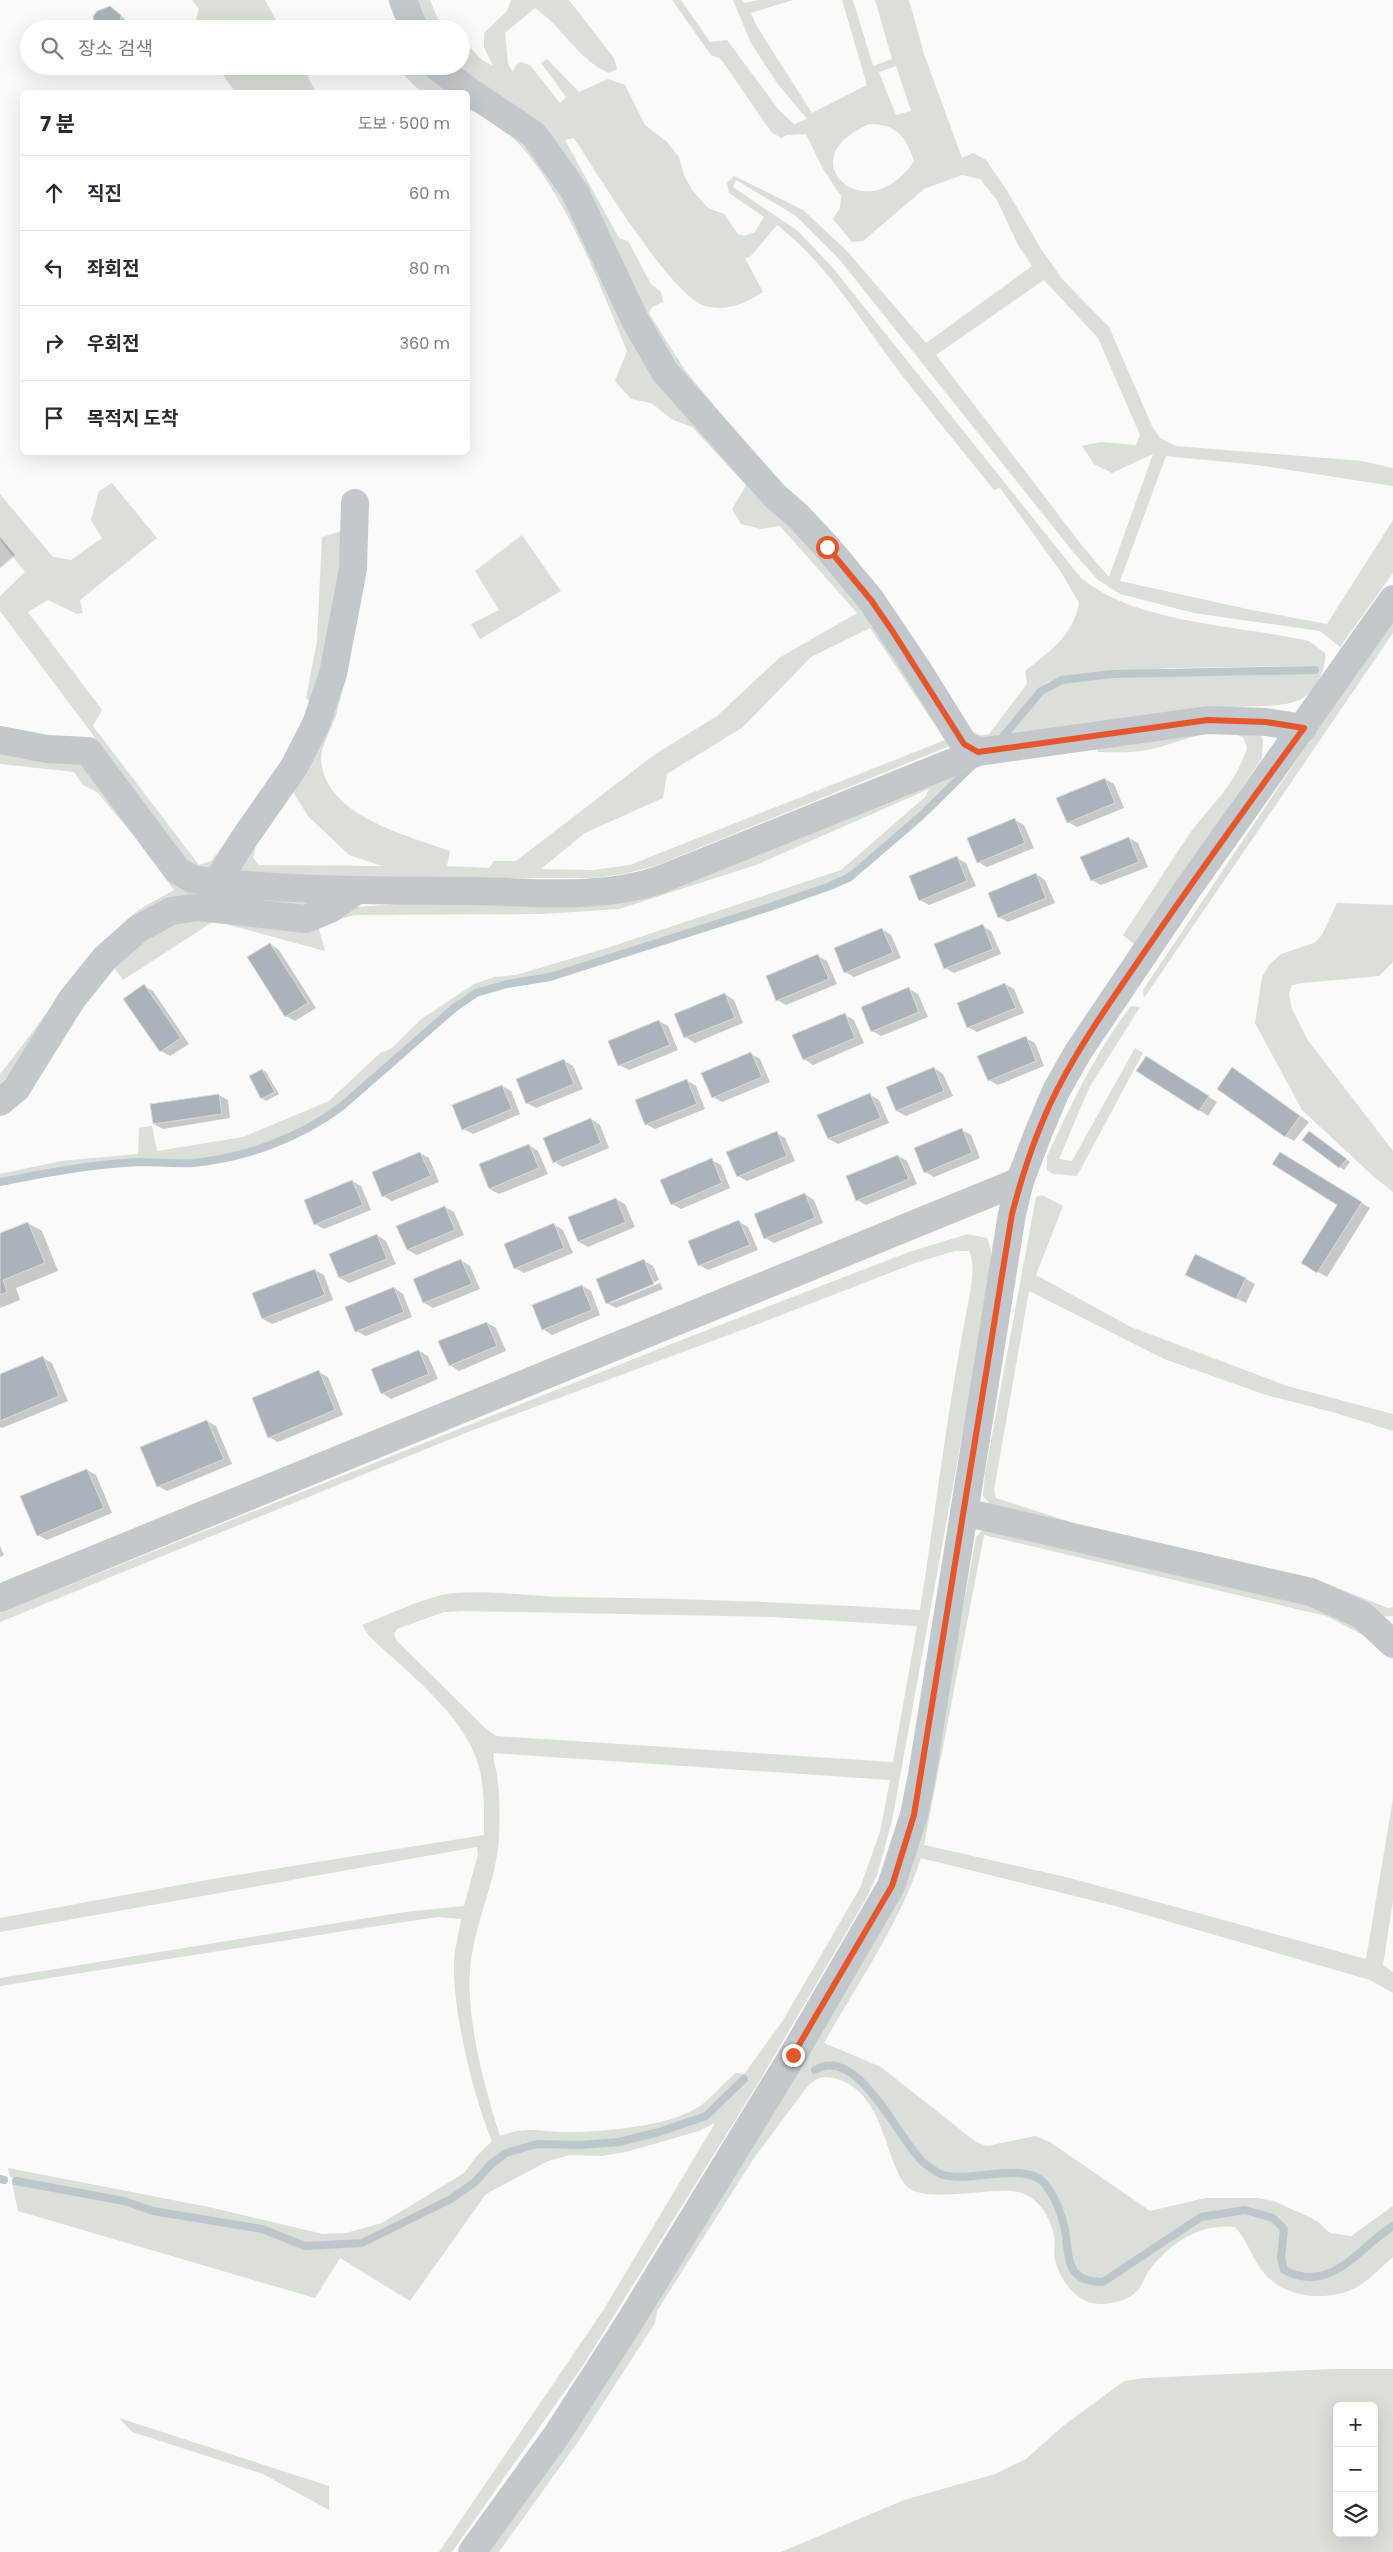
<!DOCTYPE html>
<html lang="ko">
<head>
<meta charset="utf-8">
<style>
  body { margin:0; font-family:Poppins,"Noto Sans KR",sans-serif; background:#f2f2f3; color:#2b2b33 }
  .controls { position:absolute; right:15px; bottom:15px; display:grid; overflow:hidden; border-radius:8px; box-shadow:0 5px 20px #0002 }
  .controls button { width:45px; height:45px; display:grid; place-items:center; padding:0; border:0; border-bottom:1px solid #e1e1e2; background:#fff; color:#2b2b33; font:25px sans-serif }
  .stop { position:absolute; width:15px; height:15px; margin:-11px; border:4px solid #e4572e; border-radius:50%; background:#fff }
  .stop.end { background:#e4572e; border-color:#fff; box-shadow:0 1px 5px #0008 }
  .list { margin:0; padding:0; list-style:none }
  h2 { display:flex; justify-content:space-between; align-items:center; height:65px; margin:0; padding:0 20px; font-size:21px }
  h2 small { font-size:16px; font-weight:400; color:#7c7c81 }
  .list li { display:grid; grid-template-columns:32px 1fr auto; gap:15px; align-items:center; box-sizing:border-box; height:75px; padding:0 20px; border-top:1px solid #e1e1e2 }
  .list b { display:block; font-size:19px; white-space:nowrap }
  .list em { font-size:16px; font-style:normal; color:#7c7c81 }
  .icon { flex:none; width:28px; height:28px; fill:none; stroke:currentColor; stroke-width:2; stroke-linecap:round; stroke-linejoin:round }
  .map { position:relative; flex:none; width:1393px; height:2552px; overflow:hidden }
  .search { position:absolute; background:#fff; box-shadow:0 5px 20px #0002; left:20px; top:20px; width:450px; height:55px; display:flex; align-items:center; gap:12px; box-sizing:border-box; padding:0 18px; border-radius:28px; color:#7c7c81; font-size:19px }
  .panel { position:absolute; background:#fff; box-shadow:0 5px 20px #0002; left:20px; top:90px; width:450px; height:365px; border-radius:8px }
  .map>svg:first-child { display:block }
  .green { fill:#dadfd7; fill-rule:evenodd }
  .shadow { fill:#0003 }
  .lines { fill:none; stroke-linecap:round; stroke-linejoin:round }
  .stream { stroke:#bbc7cb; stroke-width:8 }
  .building { fill:#aab3b9; stroke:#dcdcda }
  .minor { stroke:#c3c8cc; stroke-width:28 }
  .route { stroke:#e4572e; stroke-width:6 }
</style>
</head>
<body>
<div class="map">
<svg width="1393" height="2552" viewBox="0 0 1393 2552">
  <rect width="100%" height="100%" fill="#fafaf8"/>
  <g class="green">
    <path d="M192,0H265L281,29H193L199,9Z"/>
    <path d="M410,0H430L442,29H420Z"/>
    <path d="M511,0H569L614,58L617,69L609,73C578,60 563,27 535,8L505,33L508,64L513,72L516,65L521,62L530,65L560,103L566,97L541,63L547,59L579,92L608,79L625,85L645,125L667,142L679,157L684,175L692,190L708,208L724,214L738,234L744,236L755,232L764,217L729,193L727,183L734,176L803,210L847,251L926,343L1032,266L1018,245L997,200L980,179L962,175L924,189L863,241L852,242L833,219L840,208L841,196L823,169L806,134L787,135L781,138L771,132L721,59L711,55L672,0H681L710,42L727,40L779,110L794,124L807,119L777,83L751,43L733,0H742L744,3L758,0H793L751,13L756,25L812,113L867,85L842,0H853L873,66L892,59L875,0H909L924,54L962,158L973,153L986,160L1008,192L1041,249L1063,280L1109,327L1152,426L1160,438L1176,446L1362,461L1393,468V486L1257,465L1166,456L1120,581L1247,609L1327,624L1393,520V573L1340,647L1320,631L1194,613L1120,594L1098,580L1074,553L839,259L796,216L736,180L733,187L798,231L833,268L1081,578C1136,624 1239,625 1309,641L1325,653C1327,669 1315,693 1299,700C1278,709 1243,705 1220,708C1138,719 1056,731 975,742L670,369L589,209L447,66H461V38L482,60L493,66L484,47V33L507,11ZM896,66L911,111L896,115L879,72ZM869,124C896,124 906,136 914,161C874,222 812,178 840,144C847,135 859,129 869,124ZM574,138C597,173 671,296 705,306C725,312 747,303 763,292L745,258L750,257L777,225C828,264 862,323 901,374C931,413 963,451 994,490L1000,488L1061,572L1079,603C1073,636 1050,651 1025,671L1027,684L989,734C979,737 975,734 968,727L753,452L684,369L649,313L652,307L663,302L661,292L651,284L628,241L619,238L565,140ZM1044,280L1098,338L1140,435L1136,445L1100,442L1082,446L1094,464L1112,473L1153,454L1109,577L1084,548L936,355ZM1316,666L1317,672C1251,675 1185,673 1119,677C1099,678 1073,677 1055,686C1035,696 1022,718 1008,735H1000L1039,688L1048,682L1069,676L1171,668Z"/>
    <path d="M217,66H302L316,92H235Z"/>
    <path d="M399,66H429L461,92H421L402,73Z"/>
    <path d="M468,97L540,149L630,323L820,547L957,743L655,866L624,874L594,878H462L391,881L227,874L352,649C346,671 342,694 336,716C332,728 321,746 321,759C324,816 407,835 450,851L447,866L489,868L494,861H516L654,755L717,716L779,658L857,613L780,526L761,529L741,524L732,509L746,485L692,427L673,420L651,403L631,399L615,381L627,351C599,284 544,129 468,110ZM870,628L945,740L630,865L593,870L541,869L585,833L663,798L667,774L743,727L811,657ZM293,792L308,816L349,855L382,866L259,865L253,858L256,845Z"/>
    <path d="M112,483L157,538L80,600L83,613L77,614L48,600L28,612L102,710L93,726L199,865L211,861L276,778L314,705L306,698L317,641L322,537L352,528L314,724L212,879L197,874L0,611V596L25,572L0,540V494L53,557L71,560L102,538L91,520L99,491Z"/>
    <path d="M522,535L561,591L480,639L471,624L499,610L475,571Z"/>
    <path d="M1393,623V633L1144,998L1143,990L1318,728Z"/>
    <path d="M1218,724L1244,725L1258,730L1263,740L1262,758L1135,945L1123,935C1145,902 1166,869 1188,836C1211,804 1234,788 1247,748L1243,737C1207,723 1174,747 1141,751C1127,753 1112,752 1098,752L1097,742Z"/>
    <path d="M0,750L90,766L174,872L335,898L308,910L178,902L0,1084V1074C42,1022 79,964 129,918C142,906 159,899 174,890L135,837L97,792L83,785L74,772L0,764Z"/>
    <path d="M977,758L919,815L849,875L769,904L550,975L507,982L475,992L452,1008L339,1105C298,1136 245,1156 192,1160C174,1162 157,1159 139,1160C93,1163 46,1171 0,1180V1174L61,1161L138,1154L139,1128L152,1126L157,1151L243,1137L329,1101L380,1053L391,1049L420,1020L474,984L495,977L516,975L610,947L841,870L925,797L929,789L756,865L619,909L543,914L354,915L318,926L325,951L214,921L123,980L111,964L127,948L190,917L339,913L357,907L479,898L592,902Z"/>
    <path d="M1337,903L1393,905V962L1379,976L1303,983L1292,985L1289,994L1292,1009L1307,1039L1393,1151V1192L1374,1177L1302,1110L1255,1023L1262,977L1269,965L1281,954L1314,943L1322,935Z"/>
    <path d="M1131,1006L1140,1007L1089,1088L1059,1159L1072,1161L1135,1048L1143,1053L1077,1176L1053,1174L1047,1170V1156C1072,1104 1095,1052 1131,1006Z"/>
    <path d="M1042,1195L1063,1206L1036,1275L1131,1327L1287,1386L1393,1414V1431L1336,1413L1266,1395L1164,1359L1029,1291L994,1490L996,1498L1077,1524L1320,1581L1388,1608L1393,1607V1616L1377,1617L992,1507L983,1496L985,1473L1036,1197Z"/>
    <path d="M968,1234L987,1238L991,1250V1277L892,1821L877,1875L867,1897L762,2077L582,2367L452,2552H439L604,2309L715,2123L699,2131L626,2152L601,2156L570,2155L548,2161L486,2194L410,2301L340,2258L315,2298L18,2211L12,2183L123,2202L153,2214L262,2231L305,2248L362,2245L452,2201L476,2184L492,2165L507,2155L537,2146L581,2147L619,2144L659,2134L707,2117L749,2079L744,2075L705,2114L658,2131L637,2134L619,2140L580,2143L536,2142L505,2152L490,2162L473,2181L450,2197L361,2241L306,2244L285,2238L263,2227L154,2210L124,2198L10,2177L8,2168L209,2207L323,2234L346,2233L382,2223L464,2173L476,2157L492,2141C473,2096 452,2008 454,1961C455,1947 459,1932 461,1919L438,1917L344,1931L0,1986V1978L405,1912L464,1906L478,1854L477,1847L0,1932V1918L212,1879L484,1835C484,1811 485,1786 478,1763C462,1713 406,1671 369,1636L362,1625C388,1615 429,1595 455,1593C491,1590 528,1596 565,1597C683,1598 801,1603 920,1610C935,1515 946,1420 964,1325C967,1306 978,1268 969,1251H955L918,1262L758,1324L473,1430L0,1622V1613L671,1344L909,1252ZM463,1611L774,1617L917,1626L893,1762L496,1736L485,1728L397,1641L394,1634L397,1629L444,1612ZM494,1753L890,1780L880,1832L860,1888L782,2022L744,2074L736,2073C723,2083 713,2097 700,2106C672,2126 603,2132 570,2132C541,2133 528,2125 500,2136C484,2086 464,2013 471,1961C476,1920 496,1881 499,1839C500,1818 500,1796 497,1774C496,1767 492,1760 494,1753Z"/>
    <path d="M984,1529L1323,1608L1345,1617L1375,1641L1326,1616L984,1535L924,1845L1066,1877L1366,1959L1393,1799V1901L1383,1965L1393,1972V1993L1370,1980L1115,1906L921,1858C900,1923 858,1983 824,2043L881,2067L976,2142L987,2146L1035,2136L1050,2142L1150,2211L1205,2198H1257L1274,2201L1309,2217L1318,2222L1330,2233L1351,2236L1393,2206V2223C1360,2244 1328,2292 1286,2268L1283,2258L1286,2228C1265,2208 1251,2206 1224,2212C1208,2215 1195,2217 1181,2226C1159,2240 1127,2272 1103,2280C1095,2282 1084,2280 1078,2274C1066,2263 1070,2242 1066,2227C1062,2208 1053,2192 1042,2176C1022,2171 1001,2170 981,2172C960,2173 941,2178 924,2161C903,2139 852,2034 811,2070L816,2071C854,2045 902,2145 922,2164C956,2196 1021,2154 1046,2189C1054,2200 1061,2216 1063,2230C1065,2245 1064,2266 1075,2277C1083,2285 1093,2284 1103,2284C1150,2257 1229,2176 1282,2230L1279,2258L1283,2271C1331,2298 1356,2249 1393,2228V2257C1381,2267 1371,2279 1357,2287C1329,2302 1285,2299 1264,2273C1252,2259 1248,2241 1235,2227C1202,2223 1172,2241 1151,2268C1146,2274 1143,2284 1138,2290C1127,2302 1107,2306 1092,2303C1073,2298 1059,2278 1055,2259C1053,2252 1056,2244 1054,2236C1051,2218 1038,2196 1018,2192C993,2186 926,2205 906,2186C901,2181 898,2172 895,2166C883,2136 875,2092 840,2080C825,2075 818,2076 807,2087L752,2161L657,2311L655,2323L580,2439L499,2552H487L798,2071L897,1899L931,1784L976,1537Z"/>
    <path d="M1332,2369H1393V2552H781L904,2500L995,2474L1026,2459L1063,2426L1124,2381L1145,2378ZM1337,2406H1374V2533H1337Z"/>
    <path d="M119,2418L329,2486V2510L263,2474L132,2432Z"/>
  </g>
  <g class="shadow">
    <path d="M110,7L125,19L124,29H97L95,24L98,11Z"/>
    <path d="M0,537L15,555L0,568Z"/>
    <path d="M1105,779L1114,784L1124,808L1077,827L1068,822Z"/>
    <path d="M1015,820L1024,825L1034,848L987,867L978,862Z"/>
    <path d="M1129,838L1138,843L1148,867L1101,885L1092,880Z"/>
    <path d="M957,858L966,863L976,886L929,905L920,900Z"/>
    <path d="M1036,874L1045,880L1055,903L1008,922L999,917Z"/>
    <path d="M982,926L991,931L1001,954L954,973L945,968Z"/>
    <path d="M882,929L891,935L901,958L854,977L845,972Z"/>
    <path d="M270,944L279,950L316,1008L295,1021L286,1016Z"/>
    <path d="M818,956L827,961L837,984L786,1005L777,1000Z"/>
    <path d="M1005,984L1014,989L1024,1013L977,1032L968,1027Z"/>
    <path d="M144,986L153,991L189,1044L170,1056L161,1051Z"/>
    <path d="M909,989L918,994L928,1017L881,1036L872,1031Z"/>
    <path d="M725,994L734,1000L743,1023L695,1043L685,1037L676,1015Z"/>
    <path d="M845,1015L854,1020L864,1043L813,1065L804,1059Z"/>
    <path d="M659,1021L668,1026L678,1050L629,1070L619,1065Z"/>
    <path d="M1025,1038L1035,1043L1044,1066L998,1085L989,1080Z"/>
    <path d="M751,1054L760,1059L770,1082L722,1102L713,1097Z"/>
    <path d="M564,1061L573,1066L583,1089L536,1108L527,1103Z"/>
    <path d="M1155,1063L1217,1102L1208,1116L1199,1110Z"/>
    <path d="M934,1068L943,1074L953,1096L906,1116L897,1111Z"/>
    <path d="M262,1070L266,1072L279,1094L266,1101L262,1098L251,1077Z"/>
    <path d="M1242,1074L1309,1122L1294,1141L1285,1136Z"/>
    <path d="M686,1080L696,1086L705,1109L655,1129L646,1124Z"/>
    <path d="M502,1086L511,1091L520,1114L473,1134L463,1129Z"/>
    <path d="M219,1095L228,1100L230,1118L163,1129L154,1124Z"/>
    <path d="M870,1095L879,1100L889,1123L838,1144L829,1139Z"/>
    <path d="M591,1119L600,1125L609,1148L563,1167L554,1162Z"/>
    <path d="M962,1130L971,1135L980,1158L934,1177L925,1172Z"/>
    <path d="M776,1133L785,1138L795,1161L747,1181L738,1176Z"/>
    <path d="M1314,1135L1350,1162L1344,1170L1304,1140Z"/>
    <path d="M529,1145L538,1151L548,1174L499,1194L490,1189L481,1165Z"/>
    <path d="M420,1153L429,1158L439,1182L392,1201L383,1196Z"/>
    <path d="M898,1156L907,1161L917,1184L866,1205L857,1200Z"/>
    <path d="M1289,1158L1370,1208L1327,1277L1302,1263L1339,1204Z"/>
    <path d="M711,1160L721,1165L730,1188L681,1209L672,1204Z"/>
    <path d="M352,1181L361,1186L371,1210L324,1229L315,1224Z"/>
    <path d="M805,1194L814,1200L823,1223L774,1243L765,1238Z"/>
    <path d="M616,1199L625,1204L635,1227L588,1247L579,1242L570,1218Z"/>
    <path d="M445,1207L454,1212L464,1235L417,1255L408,1250Z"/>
    <path d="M739,1222L748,1227L758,1250L708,1270L699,1265Z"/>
    <path d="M28,1223L42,1231L58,1271L16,1288L20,1300L0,1308V1235Z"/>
    <path d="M554,1225L563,1230L573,1253L524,1273L515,1268Z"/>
    <path d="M377,1235L386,1241L396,1264L349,1283L340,1278L330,1255Z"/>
    <path d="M461,1260L470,1266L480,1289L433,1308L424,1303L415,1280Z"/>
    <path d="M644,1261L653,1266L659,1280L611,1300V1303L660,1283L663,1289L616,1308L607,1303Z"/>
    <path d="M315,1270L324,1275L333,1300L272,1324L263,1319Z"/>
    <path d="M1246,1279L1255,1284L1246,1303L1196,1280Z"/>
    <path d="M582,1286L591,1291L600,1315L552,1335L543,1329Z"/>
    <path d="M394,1288L403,1294L412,1317L366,1336L356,1331Z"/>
    <path d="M487,1323L496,1328L506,1351L459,1371L450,1365Z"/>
    <path d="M419,1351L428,1356L438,1379L391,1399L382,1393Z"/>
    <path d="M43,1358L52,1363L68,1401L2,1428L0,1427V1375Z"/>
    <path d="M319,1372L328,1377L343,1415L278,1442L269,1437Z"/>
    <path d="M207,1421L216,1426L232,1464L167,1491L158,1486Z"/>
    <path d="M87,1470L96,1475L112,1513L47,1540L38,1535Z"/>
    <path d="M0,1546L4,1555L0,1557Z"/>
  </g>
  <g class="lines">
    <g class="stream">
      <path d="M1001,739L1041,691L1062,680L1112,674L1315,670"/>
      <path d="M0,1182C46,1173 93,1164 140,1162C157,1162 175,1164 193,1163C246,1158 299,1138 341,1107L453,1009L476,993L507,984L550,977L770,907L830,886L850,877L921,816L974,764"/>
      <path d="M815,2070C858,2043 900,2143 924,2163C929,2167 938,2174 944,2175C970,2183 1028,2160 1046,2185C1055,2198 1062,2214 1065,2230C1070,2260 1065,2281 1103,2282L1201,2217L1245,2210L1273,2218L1284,2229L1281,2258L1284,2270C1331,2295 1358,2248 1393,2226"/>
      <path d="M0,2179L4,2180"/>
      <path d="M16,2181L124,2201L153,2211L262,2229L305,2246L362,2243L451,2199L475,2182L491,2164L506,2153L537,2144L580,2145L619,2142L659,2132L706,2116L744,2079"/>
    </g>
  </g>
  <g class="building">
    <path d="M110,6L121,15L120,29H96L93,17L97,11Z"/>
    <path d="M1105,778L1115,803L1067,823L1056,798Z"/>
    <path d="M1015,818L1025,843L977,863L967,838Z"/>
    <path d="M1129,837L1139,862L1091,881L1080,857Z"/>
    <path d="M957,856L967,881L919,901L909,876Z"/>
    <path d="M1036,873L1046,898L998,918L988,893Z"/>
    <path d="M983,924L993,949L944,969L934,944Z"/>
    <path d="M882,928L893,953L844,973L834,948Z"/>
    <path d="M270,943L308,1003L285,1017L247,957Z"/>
    <path d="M818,954L829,979L776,1001L766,976Z"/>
    <path d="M1005,983L1016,1008L967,1028L957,1003Z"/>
    <path d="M144,984L181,1038L160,1052L123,999Z"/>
    <path d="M909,987L919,1012L871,1032L861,1007Z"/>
    <path d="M725,993L735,1018L684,1038L674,1014Z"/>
    <path d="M845,1013L855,1038L803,1060L792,1035Z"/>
    <path d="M659,1020L670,1045L618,1066L608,1041Z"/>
    <path d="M1026,1036L1036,1061L988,1081L977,1056Z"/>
    <path d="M751,1052L762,1077L712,1098L701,1073Z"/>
    <path d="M1146,1056L1209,1096L1199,1111L1136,1071Z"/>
    <path d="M564,1059L574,1084L526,1104L516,1079Z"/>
    <path d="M934,1067L944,1091L896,1111L886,1087Z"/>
    <path d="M1232,1067L1300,1116L1285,1137L1217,1089Z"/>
    <path d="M262,1069L275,1092L261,1099L249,1076Z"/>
    <path d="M687,1079L697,1104L645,1125L635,1100Z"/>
    <path d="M502,1085L512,1109L462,1130L452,1105Z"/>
    <path d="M870,1093L881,1118L828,1139L817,1115Z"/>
    <path d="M219,1094L222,1114L153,1124L150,1104Z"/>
    <path d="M591,1118L601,1143L553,1163L543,1138Z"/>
    <path d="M962,1128L972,1153L924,1173L914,1148Z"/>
    <path d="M777,1131L787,1156L737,1177L726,1152Z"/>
    <path d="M1309,1131L1347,1159L1339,1168L1302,1140Z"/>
    <path d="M529,1144L539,1168L489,1189L479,1164Z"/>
    <path d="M420,1152L431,1176L382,1197L372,1172Z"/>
    <path d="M1280,1152L1362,1202L1317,1273L1301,1263L1337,1205L1272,1164Z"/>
    <path d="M898,1155L909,1179L856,1201L846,1176Z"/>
    <path d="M712,1158L722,1183L671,1205L660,1180Z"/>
    <path d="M352,1180L363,1205L314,1225L304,1200Z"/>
    <path d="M805,1193L815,1218L764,1239L754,1214Z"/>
    <path d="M616,1198L626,1222L578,1242L568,1217Z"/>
    <path d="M445,1206L455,1230L407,1250L396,1226Z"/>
    <path d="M739,1220L750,1245L698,1266L688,1241Z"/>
    <path d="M28,1222L45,1263L3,1280L7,1292L0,1295V1233Z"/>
    <path d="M554,1223L564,1248L514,1269L504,1244Z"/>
    <path d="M377,1234L387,1259L339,1278L329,1254Z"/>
    <path d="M1195,1254L1246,1278L1236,1299L1185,1275Z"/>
    <path d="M461,1259L472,1284L423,1303L413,1279Z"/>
    <path d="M644,1259L654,1284L606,1304L596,1279Z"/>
    <path d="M315,1269L325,1295L262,1319L252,1293Z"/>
    <path d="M582,1285L592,1310L542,1330L532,1305Z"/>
    <path d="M394,1287L404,1312L355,1332L345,1307Z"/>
    <path d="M487,1322L497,1346L449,1366L438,1341Z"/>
    <path d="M419,1350L429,1374L381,1394L371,1369Z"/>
    <path d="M43,1356L59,1396L0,1421V1374Z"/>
    <path d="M319,1370L335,1410L268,1438L252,1398Z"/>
    <path d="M207,1420L224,1459L157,1487L140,1447Z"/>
    <path d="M87,1469L104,1508L37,1536L20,1496Z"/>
  </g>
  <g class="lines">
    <g class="minor">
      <path d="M403,0L414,29"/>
      <path d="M436,66L466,89L533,134L543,147L575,192L636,322L665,372L774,495L798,516L827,547L871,600L916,667L964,744L978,752"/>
      <path d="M0,740L47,749L88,751L177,870L192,879C286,892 381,890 476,891C536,892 601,900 659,880L978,752L1208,720L1266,722L1303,728"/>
      <path d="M217,882L243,840L294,767L316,724L333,674L353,569L355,503"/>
      <path d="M0,1102L16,1089L72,999L105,958L138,929L171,911L199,907L306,919L330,909L357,890"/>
      <path d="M964,1512L1311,1592L1362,1615L1393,1644"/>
      <path d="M0,1598L1020,1181"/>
      <path d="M472,2552L556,2436L632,2318L793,2055L891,1886L914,1815L922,1775L1012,1214L1020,1181L1039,1131L1056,1091L1078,1052L1187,890L1393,599"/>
    </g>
  </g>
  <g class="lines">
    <path class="route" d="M793,2055L892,1886L914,1815L1012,1214C1023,1172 1037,1129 1057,1090C1083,1039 1118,991 1150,944C1200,871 1252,799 1304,728L1266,722L1208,720L978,752L964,744L893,632L871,600L827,547"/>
  </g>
</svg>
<div class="controls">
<button>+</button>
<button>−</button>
<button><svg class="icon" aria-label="layers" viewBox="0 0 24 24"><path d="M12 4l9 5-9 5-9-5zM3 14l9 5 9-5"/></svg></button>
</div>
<div class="stop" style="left:827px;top:547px"></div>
<div class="stop end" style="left:793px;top:2055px"></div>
<div class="search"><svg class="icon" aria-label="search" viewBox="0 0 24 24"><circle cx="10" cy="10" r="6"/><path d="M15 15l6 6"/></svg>장소 검색</div>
<section class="panel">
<h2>7 분<small>도보 · 500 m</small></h2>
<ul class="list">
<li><svg class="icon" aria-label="ahead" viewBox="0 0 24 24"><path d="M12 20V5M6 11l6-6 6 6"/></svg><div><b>직진</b></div><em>60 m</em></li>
<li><svg class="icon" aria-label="left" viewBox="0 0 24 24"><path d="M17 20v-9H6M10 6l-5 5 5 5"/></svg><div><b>좌회전</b></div><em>80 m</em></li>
<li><svg class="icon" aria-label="right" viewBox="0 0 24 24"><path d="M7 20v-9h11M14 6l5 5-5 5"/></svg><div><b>우회전</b></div><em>360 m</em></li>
<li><svg class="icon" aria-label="arrive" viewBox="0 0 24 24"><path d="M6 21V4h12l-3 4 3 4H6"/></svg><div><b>목적지 도착</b></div></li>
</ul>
</section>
</div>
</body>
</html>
